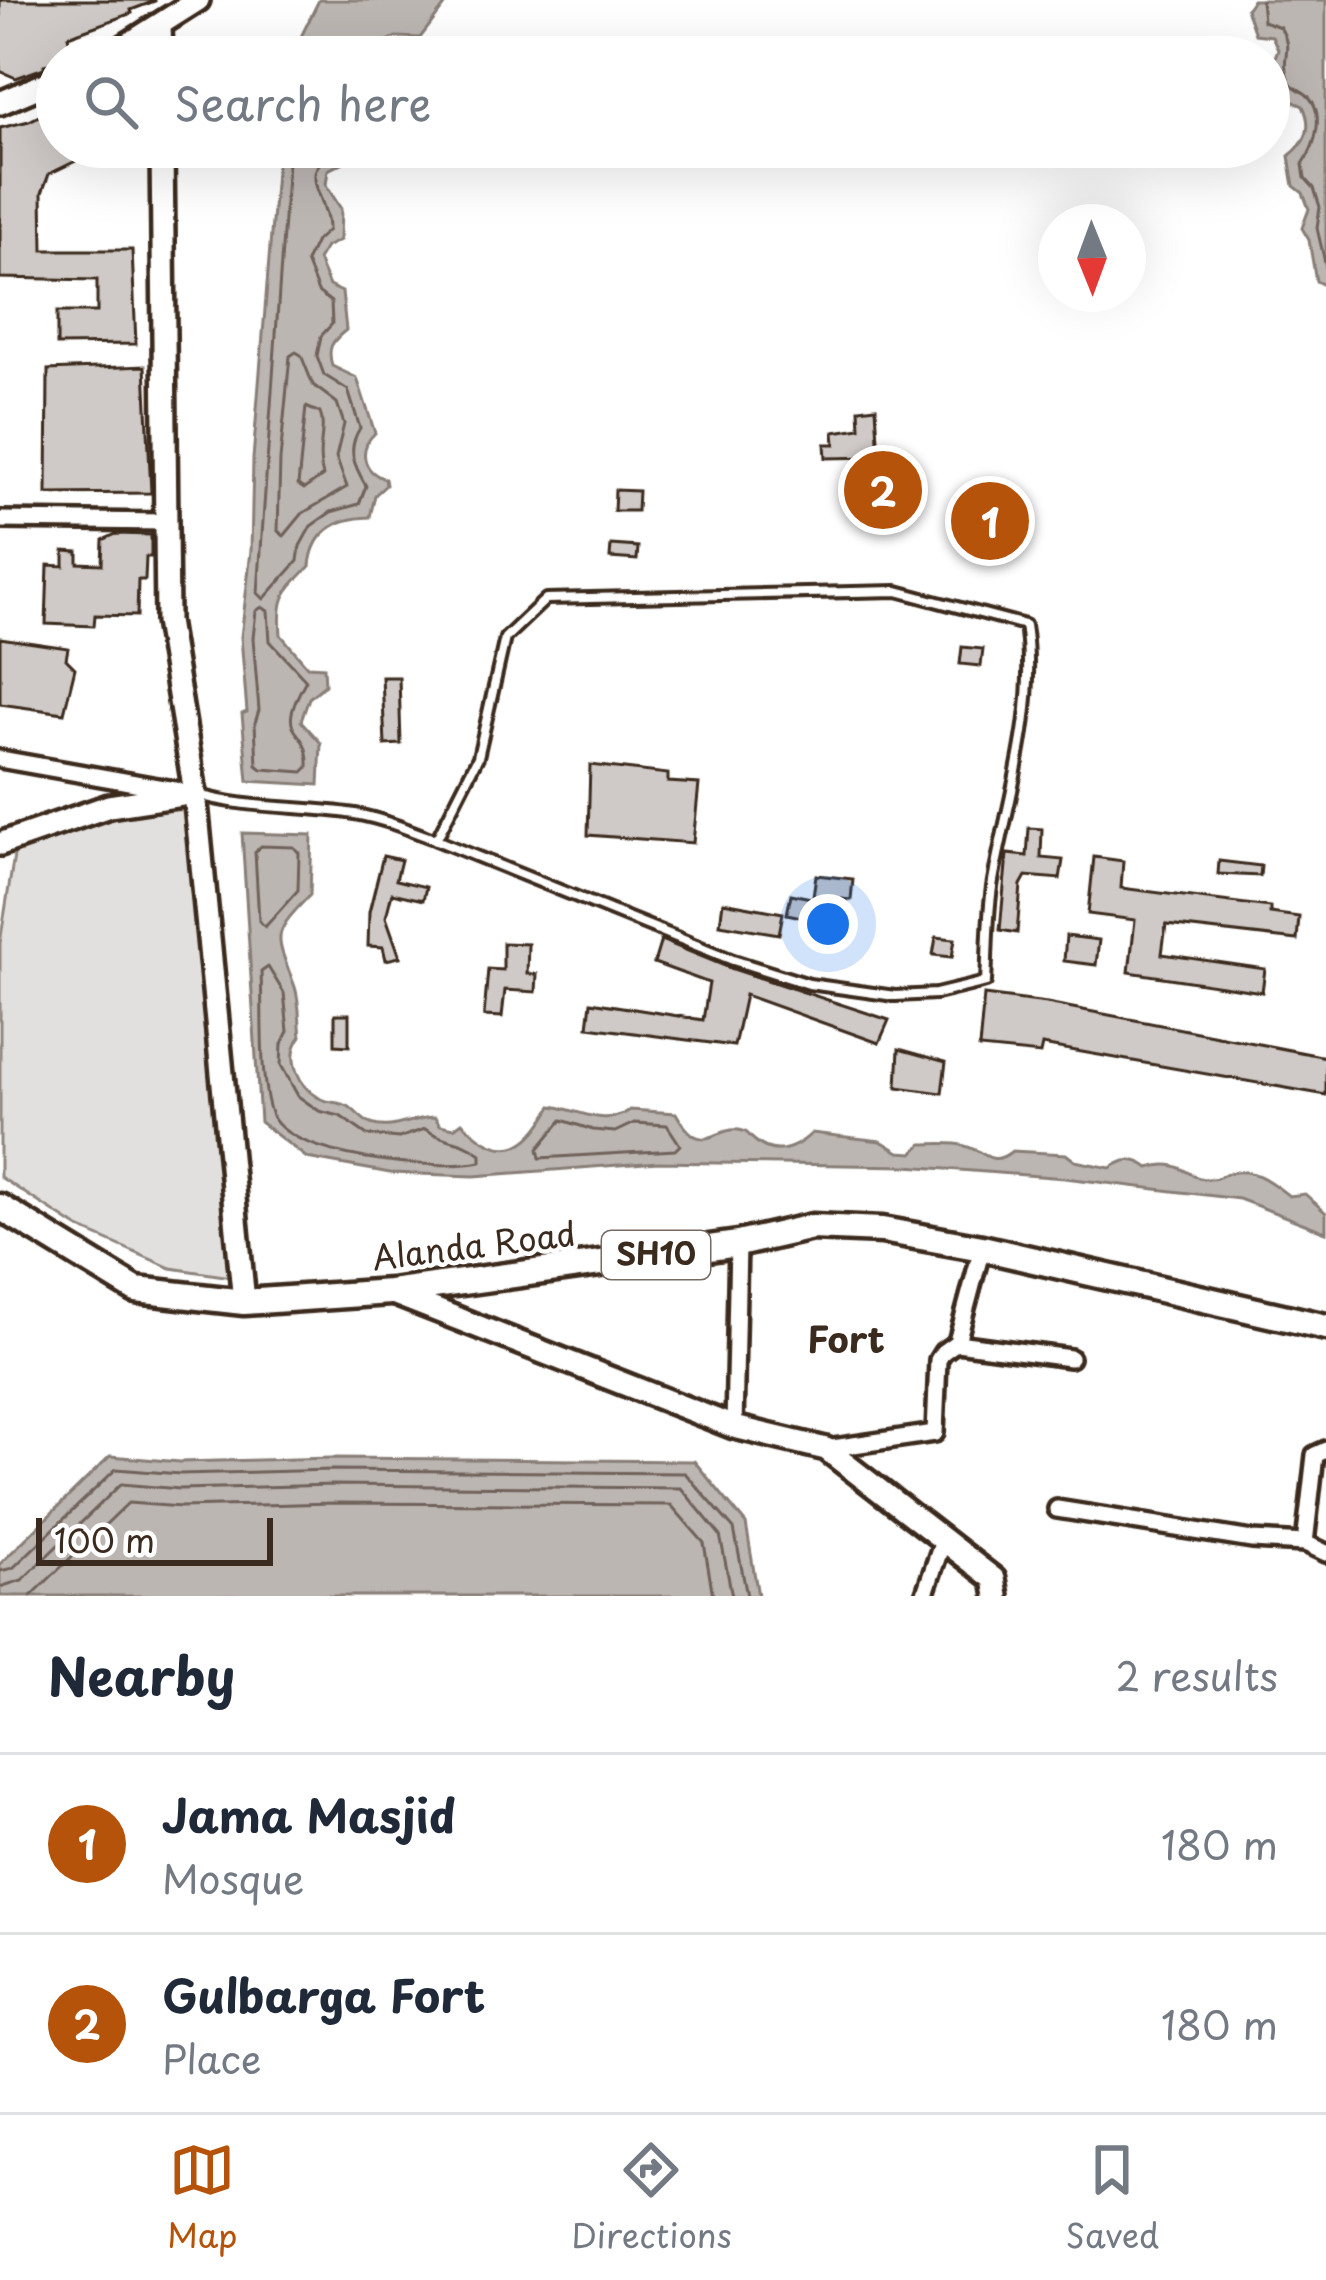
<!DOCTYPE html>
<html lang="en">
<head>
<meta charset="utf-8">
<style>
  body { margin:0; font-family:"Playpen Sans",sans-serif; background:#f2f2f3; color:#1f2937 }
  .compass { position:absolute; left:1038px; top:204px; width:108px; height:108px; border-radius:50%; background:#fff; box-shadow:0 12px 48px #0002; rotate:179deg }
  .scale { position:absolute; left:36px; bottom:30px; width:237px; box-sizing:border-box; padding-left:12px; border:6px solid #3b2a1e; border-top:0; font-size:33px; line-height:42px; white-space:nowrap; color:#3b2a1e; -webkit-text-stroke:9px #fff; paint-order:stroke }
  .you { position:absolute; left:828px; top:924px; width:42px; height:42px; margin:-30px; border:9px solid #fff; border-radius:50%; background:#1a73e8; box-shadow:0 0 0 18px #1a73e833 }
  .badge { display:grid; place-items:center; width:78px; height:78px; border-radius:50%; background:#b45309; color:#fff; font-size:39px; font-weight:700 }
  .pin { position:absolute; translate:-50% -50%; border:6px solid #fff; box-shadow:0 3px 12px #0006 }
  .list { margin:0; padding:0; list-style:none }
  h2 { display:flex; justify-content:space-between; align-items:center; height:156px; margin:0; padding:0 48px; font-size:51px }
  h2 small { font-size:39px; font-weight:400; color:#747a83 }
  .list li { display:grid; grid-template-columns:78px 1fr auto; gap:36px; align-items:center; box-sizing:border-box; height:180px; padding:0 48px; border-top:3px solid #e0e1e3 }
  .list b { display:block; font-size:45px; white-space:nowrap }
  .list p { margin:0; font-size:39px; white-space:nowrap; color:#747a83 }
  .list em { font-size:39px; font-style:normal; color:#747a83 }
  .icon { flex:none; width:66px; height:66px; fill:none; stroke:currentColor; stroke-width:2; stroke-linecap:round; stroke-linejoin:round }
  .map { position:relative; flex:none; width:1326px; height:1596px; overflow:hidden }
  .search { position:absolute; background:#fff; box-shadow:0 12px 48px #0002; left:36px; right:36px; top:36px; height:132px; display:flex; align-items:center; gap:30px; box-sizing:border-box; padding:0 42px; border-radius:66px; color:#747a83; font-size:45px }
  .sheet { height:516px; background:#fff }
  nav { display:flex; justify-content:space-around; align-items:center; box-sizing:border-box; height:168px; border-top:3px solid #e0e1e3; background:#fff; font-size:33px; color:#747a83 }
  nav a { display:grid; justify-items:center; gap:6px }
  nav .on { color:#b45309 }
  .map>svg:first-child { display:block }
  .green { fill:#e2e0de; stroke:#8e857e; stroke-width:3 }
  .water { fill:#bcb6b3; stroke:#887e77; stroke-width:3 }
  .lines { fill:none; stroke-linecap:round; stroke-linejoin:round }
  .shore { stroke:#6f625a; stroke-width:3 }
  .building { fill:#cfcac7; stroke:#3b2a1e; stroke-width:3 }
  .lane-casing { stroke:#3b2a1e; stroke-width:16 }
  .street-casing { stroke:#3b2a1e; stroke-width:24 }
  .secondary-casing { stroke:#3b2a1e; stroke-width:30 }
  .primary-casing { stroke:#3b2a1e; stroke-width:33 }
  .lane { stroke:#fff; stroke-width:8 }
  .street { stroke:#fff; stroke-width:15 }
  .secondary { stroke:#fff; stroke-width:21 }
  .primary { stroke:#fff; stroke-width:24 }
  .labels { text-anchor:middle; stroke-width:9; stroke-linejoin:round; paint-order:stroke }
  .shield { fill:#fff; stroke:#766a62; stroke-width:3 }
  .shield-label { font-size:30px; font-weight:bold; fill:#3b2a1e }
  .street-label { font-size:33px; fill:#3b2a1e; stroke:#fff }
  .neighbourhood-label { font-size:36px; font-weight:bold; fill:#3b2a1e; stroke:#fff }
</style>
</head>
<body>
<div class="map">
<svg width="1326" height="1596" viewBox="0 0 1326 1596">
  <rect width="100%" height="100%" fill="#fff"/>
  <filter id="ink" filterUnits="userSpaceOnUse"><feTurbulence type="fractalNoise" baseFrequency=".00833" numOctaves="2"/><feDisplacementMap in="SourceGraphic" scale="24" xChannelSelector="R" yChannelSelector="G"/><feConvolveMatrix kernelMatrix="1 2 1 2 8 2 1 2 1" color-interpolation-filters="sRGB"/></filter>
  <g filter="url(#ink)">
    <path class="green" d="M186,809L231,1277L171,1268L77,1227L0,1177V943L15,849L119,816Z"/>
    <g class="water">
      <path d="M319,0H449L420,38L396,37L385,42L380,57H291Z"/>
      <path d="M1253,0H1326V286L1316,281L1309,240L1302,228L1309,209L1303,193L1294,186L1289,156C1307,142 1313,127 1303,106L1283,97L1271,68L1278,49L1272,36L1255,34L1246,9Z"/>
      <path d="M278,147H361L356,156L328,170L326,185L341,209L340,240L326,247L318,260L329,286L342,292L346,330C331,342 327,348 332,366L357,378L375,433C358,449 362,471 385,479L386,485L375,495L370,517C337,518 313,531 310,566C284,593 278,595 281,635L307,666L324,667L325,685L309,698L301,721L321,743L319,785L248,781L242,714L247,712L241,637L251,551L253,459Z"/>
      <path d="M242,833L312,835L310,895C269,937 276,935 295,987C300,1002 299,1021 301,1036C285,1057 298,1087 321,1099C330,1103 340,1102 348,1106C356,1111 363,1121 371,1124C392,1132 413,1117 435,1117L440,1125L454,1128L462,1122C502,1164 527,1152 552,1106C580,1110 605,1128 630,1110L676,1113C702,1160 715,1126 739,1130C749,1132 746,1133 754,1140C774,1158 794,1150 812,1133L881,1141L899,1152L913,1153L922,1144C935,1144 953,1142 965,1146C987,1152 991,1168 1012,1151L1066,1154L1075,1161L1110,1168C1124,1159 1135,1157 1149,1168C1186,1157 1185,1181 1211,1179C1220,1179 1220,1175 1229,1173C1254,1167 1271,1182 1289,1196L1305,1194L1326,1213V1232L1239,1199L1065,1178L907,1166L658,1162L474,1176L390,1173L307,1158L260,1122Z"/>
      <path d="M110,1456L180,1462L332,1458L694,1461L746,1524L758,1596H0V1564Z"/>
    </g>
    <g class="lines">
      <g class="shore">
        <path d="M1261,0L1263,21L1280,27C1294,50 1281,55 1287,74C1290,87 1296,87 1306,94C1326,111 1316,145 1303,164L1305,178L1314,188L1320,207L1317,228L1326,267"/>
        <path d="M289,147L258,593L264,599L298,561L300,546L311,526L331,512L359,504L366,486C354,465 346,450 360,428L348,390L324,375L317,356L321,336L332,324L331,302L318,292L306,262L316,241L328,230C329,194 288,169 346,147"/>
        <path d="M296,352L301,355L313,385L337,403L344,424L336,457L347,487L303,513L284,536L278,531L280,460L290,356Z"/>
        <path d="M306,407L320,413C327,429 315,451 323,476L304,489L298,485Z"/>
        <path d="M262,607L268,611L270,641L306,680C271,743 310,721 308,767L303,772L262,769L257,765L255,723L259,710L253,638L256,611Z"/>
        <path d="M261,846L294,847L299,853L298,890L265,927L259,921L255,852Z"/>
        <path d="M268,967L284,993L288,1031L282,1044L281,1065L298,1096L319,1111L340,1116L367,1135L399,1138L425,1129C445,1143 459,1137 481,1154V1162C440,1171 287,1159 271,1113C259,1079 263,1010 261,972Z"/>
        <path d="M562,1120L593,1130L615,1132L634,1123L667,1125L680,1145L675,1150L540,1158L538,1149Z"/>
        <path d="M0,1571L13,1568L116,1469L180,1474L332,1470L685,1473L734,1529L747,1596"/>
        <path d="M0,1587L22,1580L121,1484L180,1489L333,1485L681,1488L720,1535L732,1596"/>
        <path d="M31,1596L128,1503L181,1507L333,1503L671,1505L704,1543L713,1596"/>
      </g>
    </g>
    <g class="building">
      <path d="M0,0H155V1L131,10L132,13L68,36L72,54L57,57V62L44,65V68L16,78L0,71Z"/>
      <path d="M57,107V147H105L49,174L42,193L43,250H132L136,344L57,345V312H97V280L0,278V128L29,121Z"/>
      <path d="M145,366L151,493L47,494L48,370Z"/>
      <path d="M876,407L879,457L826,458L825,444H835L834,432L860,428L859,409Z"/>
      <path d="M615,490L638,491L637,511H614Z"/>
      <path d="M116,534L151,535V557H146L145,580H138L137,616L95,615L94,626L46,624L48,565L64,566V551L78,552V563L102,564L103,540Z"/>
      <path d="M611,545L638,547L637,560L610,558Z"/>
      <path d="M0,638L68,648L66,659L75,668L64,713L0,704Z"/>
      <path d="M962,647L983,649L981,666L960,664Z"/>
      <path d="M382,677H399L401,744L385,745Z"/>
      <path d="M590,765L668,774V782L699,784L693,843L588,835Z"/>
      <path d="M1029,828L1042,829L1041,858L1063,860L1060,879L1026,876L1021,885L1017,933L1000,930L1007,854L1027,856Z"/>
      <path d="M383,856L401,860L396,880L426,887L423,900L392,893L386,917L400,957L386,960L383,947L368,946L369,912Z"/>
      <path d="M1094,857L1123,861L1121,888L1270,907V913L1299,917L1297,940L1166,925L1162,954L1265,969L1262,992L1129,972L1135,920L1088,914Z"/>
      <path d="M1219,861L1261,866L1260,876L1218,874Z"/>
      <path d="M816,875L853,879L851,900L813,896Z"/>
      <path d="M791,894L811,898L806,918L787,914Z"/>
      <path d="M723,902L783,913L779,934L720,924Z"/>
      <path d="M1066,936L1099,940L1096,965L1064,961Z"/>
      <path d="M936,937L955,939L952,957L933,955Z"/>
      <path d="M661,940L730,968L889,1020L879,1043L745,995L734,1046L588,1027L591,1002L703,1020L709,983L654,963Z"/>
      <path d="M503,943L528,944L527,974H537L536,992L505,990L502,1017L484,1016L488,969L503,970Z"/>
      <path d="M984,995L1047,1003L1326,1057V1095L1042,1045L1040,1054L979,1048Z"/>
      <path d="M335,1014H349V1046L335,1045Z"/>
      <path d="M899,1049L946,1062L942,1093L897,1087Z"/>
    </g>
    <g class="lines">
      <defs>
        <path id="lane" d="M196,794C248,810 302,805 355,814C383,819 410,830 436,840L733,960L809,984L895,996L936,994L986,982C988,949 987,914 993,881C1008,798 1038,710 1025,625L897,591L546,599L505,638L478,757L436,840"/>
        <g id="street">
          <path d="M0,520L166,522"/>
          <path d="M0,759L180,791"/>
          <path d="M957,1343L1070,1358"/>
          <path d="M734,1427L738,1244"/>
          <path d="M826,1449L935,1433L938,1360L943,1352L957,1342L982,1248"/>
          <path d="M1057,1509L1252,1540L1305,1543L1326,1553"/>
          <path d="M1305,1543L1315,1455L1326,1450"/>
          <path d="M924,1596L944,1538"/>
        </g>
        <g id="secondary">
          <path d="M160,26L161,57"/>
          <path d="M108,57L198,0"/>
          <path d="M0,103L57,79"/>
          <path d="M162,147L167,621L195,793L244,1302"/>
          <path d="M0,844L109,806L195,793"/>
          <path d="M390,1292L734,1427L826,1449L994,1579L997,1596"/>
        </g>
        <path id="primary" d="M0,1207L136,1290L244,1302L390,1292L738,1244L812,1227L882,1230L982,1248L1326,1327"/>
      </defs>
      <use href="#lane" class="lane-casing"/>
      <use href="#street" class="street-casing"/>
      <use href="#secondary" class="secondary-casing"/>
      <use href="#primary" class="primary-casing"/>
      <use href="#lane" class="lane"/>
      <use href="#street" class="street"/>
      <use href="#secondary" class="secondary"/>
      <use href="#primary" class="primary"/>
    </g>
  </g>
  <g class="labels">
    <rect class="shield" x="602" y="1231" width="108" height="48" rx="9"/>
    <g class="shield-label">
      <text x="656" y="1265">SH10</text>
    </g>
    <g class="street-label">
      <text transform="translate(474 1246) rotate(-7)" y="12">Alanda Road</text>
    </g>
    <g class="neighbourhood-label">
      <text x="846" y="1353">Fort</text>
    </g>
  </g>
</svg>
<svg class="compass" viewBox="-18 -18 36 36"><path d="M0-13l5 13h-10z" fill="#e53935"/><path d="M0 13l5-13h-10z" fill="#747a83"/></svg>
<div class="scale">100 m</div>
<div class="you"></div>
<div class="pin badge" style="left:990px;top:521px">1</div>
<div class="pin badge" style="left:883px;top:490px">2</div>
<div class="search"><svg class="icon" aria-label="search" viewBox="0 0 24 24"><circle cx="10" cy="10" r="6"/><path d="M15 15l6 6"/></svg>Search here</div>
</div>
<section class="sheet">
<h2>Nearby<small>2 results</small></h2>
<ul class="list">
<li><span class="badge">1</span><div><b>Jama Masjid</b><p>Mosque</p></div><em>180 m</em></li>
<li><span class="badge">2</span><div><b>Gulbarga Fort</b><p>Place</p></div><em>180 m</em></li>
</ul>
</section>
<nav>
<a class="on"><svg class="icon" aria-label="map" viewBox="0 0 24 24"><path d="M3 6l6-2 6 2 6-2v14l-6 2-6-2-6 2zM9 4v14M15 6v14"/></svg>Map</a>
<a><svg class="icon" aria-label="directions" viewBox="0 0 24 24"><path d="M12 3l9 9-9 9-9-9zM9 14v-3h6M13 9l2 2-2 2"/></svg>Directions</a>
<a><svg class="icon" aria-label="saved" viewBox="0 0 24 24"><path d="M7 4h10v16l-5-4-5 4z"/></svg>Saved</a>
</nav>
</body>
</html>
